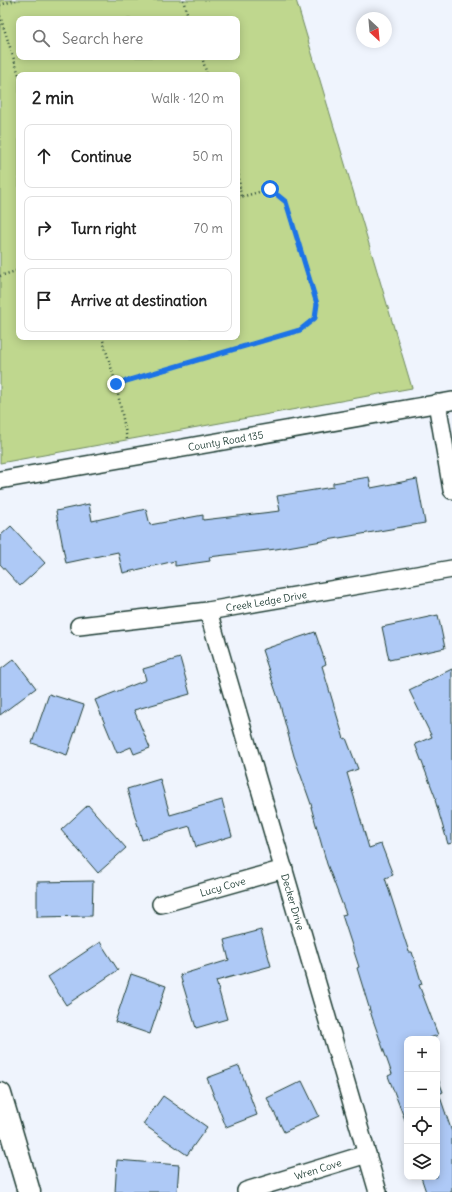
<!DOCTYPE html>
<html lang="en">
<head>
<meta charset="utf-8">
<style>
  body { margin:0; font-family:Delius,sans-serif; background:#f6f6f6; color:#222 }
  .controls { position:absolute; right:12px; bottom:12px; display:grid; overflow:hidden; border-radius:8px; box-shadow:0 2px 10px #0003 }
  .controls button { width:36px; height:36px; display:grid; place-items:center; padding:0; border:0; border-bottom:1px solid #e0e0e0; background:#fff; color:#222; font:20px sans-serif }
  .compass { position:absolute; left:356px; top:12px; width:36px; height:36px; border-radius:50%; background:#fff; box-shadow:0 2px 10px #0003; rotate:154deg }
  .stop { position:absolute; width:12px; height:12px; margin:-9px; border:3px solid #1a73e8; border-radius:50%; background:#fff }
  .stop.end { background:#1a73e8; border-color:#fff; box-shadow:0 1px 4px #0008 }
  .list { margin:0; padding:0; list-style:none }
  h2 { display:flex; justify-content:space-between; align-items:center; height:52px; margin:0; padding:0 16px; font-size:17px }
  h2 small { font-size:13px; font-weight:400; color:#767676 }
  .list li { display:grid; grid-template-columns:26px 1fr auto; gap:12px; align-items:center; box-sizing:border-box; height:64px; margin:0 8px 8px; padding:0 8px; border:1px solid #e0e0e0; border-radius:8px }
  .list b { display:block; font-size:15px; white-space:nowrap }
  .list em { font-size:13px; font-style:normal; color:#767676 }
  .icon { flex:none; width:22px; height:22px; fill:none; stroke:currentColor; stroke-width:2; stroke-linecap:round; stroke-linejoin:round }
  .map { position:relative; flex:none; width:452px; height:1192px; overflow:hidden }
  .search { position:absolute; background:#fff; box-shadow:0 2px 10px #0003; left:16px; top:16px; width:224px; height:44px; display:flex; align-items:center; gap:10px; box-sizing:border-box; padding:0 14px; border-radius:8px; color:#767676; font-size:15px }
  .panel { position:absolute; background:#fff; box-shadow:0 2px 10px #0003; left:16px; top:72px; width:224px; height:268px; border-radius:8px }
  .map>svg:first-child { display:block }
  .green { fill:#bfd78e; stroke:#6f8a61; fill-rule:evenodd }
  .building { fill:#aec9f6; stroke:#1f3d34 }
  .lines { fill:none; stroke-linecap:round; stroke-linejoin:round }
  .minor-casing { stroke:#1f3d34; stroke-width:20 }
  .secondary-casing { stroke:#1f3d34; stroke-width:25 }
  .path { stroke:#1f3d34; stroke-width:2.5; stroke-dasharray:1 3; stroke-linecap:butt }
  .minor { stroke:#fff; stroke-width:17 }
  .secondary { stroke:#fff; stroke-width:22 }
  .route { stroke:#1a73e8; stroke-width:5 }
  .labels { text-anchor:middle; stroke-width:3; stroke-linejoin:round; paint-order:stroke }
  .street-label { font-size:10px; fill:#1f3d34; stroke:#fff }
</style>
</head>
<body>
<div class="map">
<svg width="452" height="1192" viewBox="0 0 452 1192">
  <rect width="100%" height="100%" fill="#eff4fd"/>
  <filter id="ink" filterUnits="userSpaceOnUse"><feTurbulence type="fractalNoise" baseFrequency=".025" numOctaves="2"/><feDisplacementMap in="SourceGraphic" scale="8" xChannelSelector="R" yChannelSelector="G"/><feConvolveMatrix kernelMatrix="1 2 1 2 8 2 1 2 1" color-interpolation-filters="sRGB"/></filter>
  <g filter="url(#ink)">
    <path class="green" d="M0,0H296L412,388L0,463ZM19,19H237V57H19ZM19,75H237V337H19Z"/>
    <g class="building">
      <path d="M369,477L371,488L417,479L425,523L276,549L209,557L210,561L175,566V561L123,573L118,552L66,563L56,511L89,504L92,521L146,509L150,525L203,515V520L280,511L277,496L333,487V483Z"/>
      <path d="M11,526L45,563L20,586L0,564V536Z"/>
      <path d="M438,615L445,648L389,660L382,627Z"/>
      <path d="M315,632L326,664L322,666L344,739L346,738L358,769L347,773L369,848L381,844L393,875L385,878L409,952H412L422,984L419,985L438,1035L427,1039H407V1125L388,1076L392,1074L372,1017L357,968L359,967L342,915L346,914L327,864L311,807H312L294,756L279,701L262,650Z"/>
      <path d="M180,658L190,694L134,710L150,748L134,754L131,747L117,753L95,700L146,680L143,669Z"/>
      <path d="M14,659L36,688L0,715V670Z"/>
      <path d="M452,669V843L448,844L435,800L436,799L415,744L432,737L409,690Z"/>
      <path d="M49,694L84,705L67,755L32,743Z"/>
      <path d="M160,779L170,815L222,800L232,836L196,847L190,826L142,840L127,789Z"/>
      <path d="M88,805L126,848L98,873L61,830Z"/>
      <path d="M93,881L92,916L37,917V882Z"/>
      <path d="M261,930L271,966L216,981L227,1019L196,1028L180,975L229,960L224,940Z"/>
      <path d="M100,942L118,970L66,1005L48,977Z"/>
      <path d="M131,974L166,986L150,1034L115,1022Z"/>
      <path d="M239,1066L257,1115L226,1127L207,1078Z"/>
      <path d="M437,1076L443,1092L439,1094L452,1132V1192H426L421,1177H437Z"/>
      <path d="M302,1081L319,1116L284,1132L267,1098Z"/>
      <path d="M163,1096L207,1127L187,1155L143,1124Z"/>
      <path d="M117,1160L179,1165L177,1192H115Z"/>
    </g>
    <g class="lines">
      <defs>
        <g id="minor">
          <path d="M437,403L452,490"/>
          <path id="s1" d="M0,480L452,401"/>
          <path id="s2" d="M208,611L378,1192"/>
          <path id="s3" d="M79,626L208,611L452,569"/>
          <path id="s4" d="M161,904L284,869"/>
          <path id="s5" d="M246,1191L367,1154"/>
        </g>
        <path id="secondary" d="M0,1094L29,1192"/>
      </defs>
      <use href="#minor" class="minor-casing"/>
      <use href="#secondary" class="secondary-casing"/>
      <g class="path">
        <path d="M183,0L189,19"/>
        <path d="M0,5L16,0"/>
        <path d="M0,16L19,75"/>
        <path d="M202,57L207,75"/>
        <path d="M237,167C240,176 239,186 241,196"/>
        <path d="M0,276L19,270"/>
        <path d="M102,337L116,384L127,439"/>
        <path d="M116,384L300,330L315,318L317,304L286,202L270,189L237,198"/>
      </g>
      <use href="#minor" class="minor"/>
      <use href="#secondary" class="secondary"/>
    </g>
  </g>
  <g class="lines" filter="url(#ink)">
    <path class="route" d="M116,384L300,330L315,318L317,304L286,202L270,189"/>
  </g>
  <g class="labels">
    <g class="street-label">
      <text dy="4" stroke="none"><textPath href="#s1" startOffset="229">County Road 135</textPath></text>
      <text dy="4" stroke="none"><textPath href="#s3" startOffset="189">Creek Ledge Drive</textPath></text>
      <text dy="4" stroke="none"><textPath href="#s4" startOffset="64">Lucy Cove</textPath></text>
      <text dy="4" stroke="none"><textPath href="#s2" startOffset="303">Decker Drive</textPath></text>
      <text dy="4" stroke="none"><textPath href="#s5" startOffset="75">Wren Cove</textPath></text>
    </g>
  </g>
</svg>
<div class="controls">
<button>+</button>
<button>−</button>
<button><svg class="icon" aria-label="locate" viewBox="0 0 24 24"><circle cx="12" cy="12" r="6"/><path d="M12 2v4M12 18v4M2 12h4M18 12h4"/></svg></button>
<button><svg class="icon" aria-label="layers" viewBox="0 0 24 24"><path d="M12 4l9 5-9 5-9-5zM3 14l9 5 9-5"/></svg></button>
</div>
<svg class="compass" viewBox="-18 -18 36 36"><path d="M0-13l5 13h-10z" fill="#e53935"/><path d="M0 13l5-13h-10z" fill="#767676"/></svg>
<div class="stop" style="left:270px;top:189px"></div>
<div class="stop end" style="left:116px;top:384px"></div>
<div class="search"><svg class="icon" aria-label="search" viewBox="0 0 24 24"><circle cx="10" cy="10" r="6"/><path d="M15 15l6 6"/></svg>Search here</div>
<section class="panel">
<h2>2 min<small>Walk · 120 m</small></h2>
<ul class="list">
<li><svg class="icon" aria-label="ahead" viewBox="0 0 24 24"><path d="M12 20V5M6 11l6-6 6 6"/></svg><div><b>Continue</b></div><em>50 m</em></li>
<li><svg class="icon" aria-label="right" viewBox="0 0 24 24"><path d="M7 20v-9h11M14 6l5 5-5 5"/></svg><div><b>Turn right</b></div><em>70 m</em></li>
<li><svg class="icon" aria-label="arrive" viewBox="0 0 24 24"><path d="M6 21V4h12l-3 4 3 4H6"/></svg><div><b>Arrive at destination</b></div></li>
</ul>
</section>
</div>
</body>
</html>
